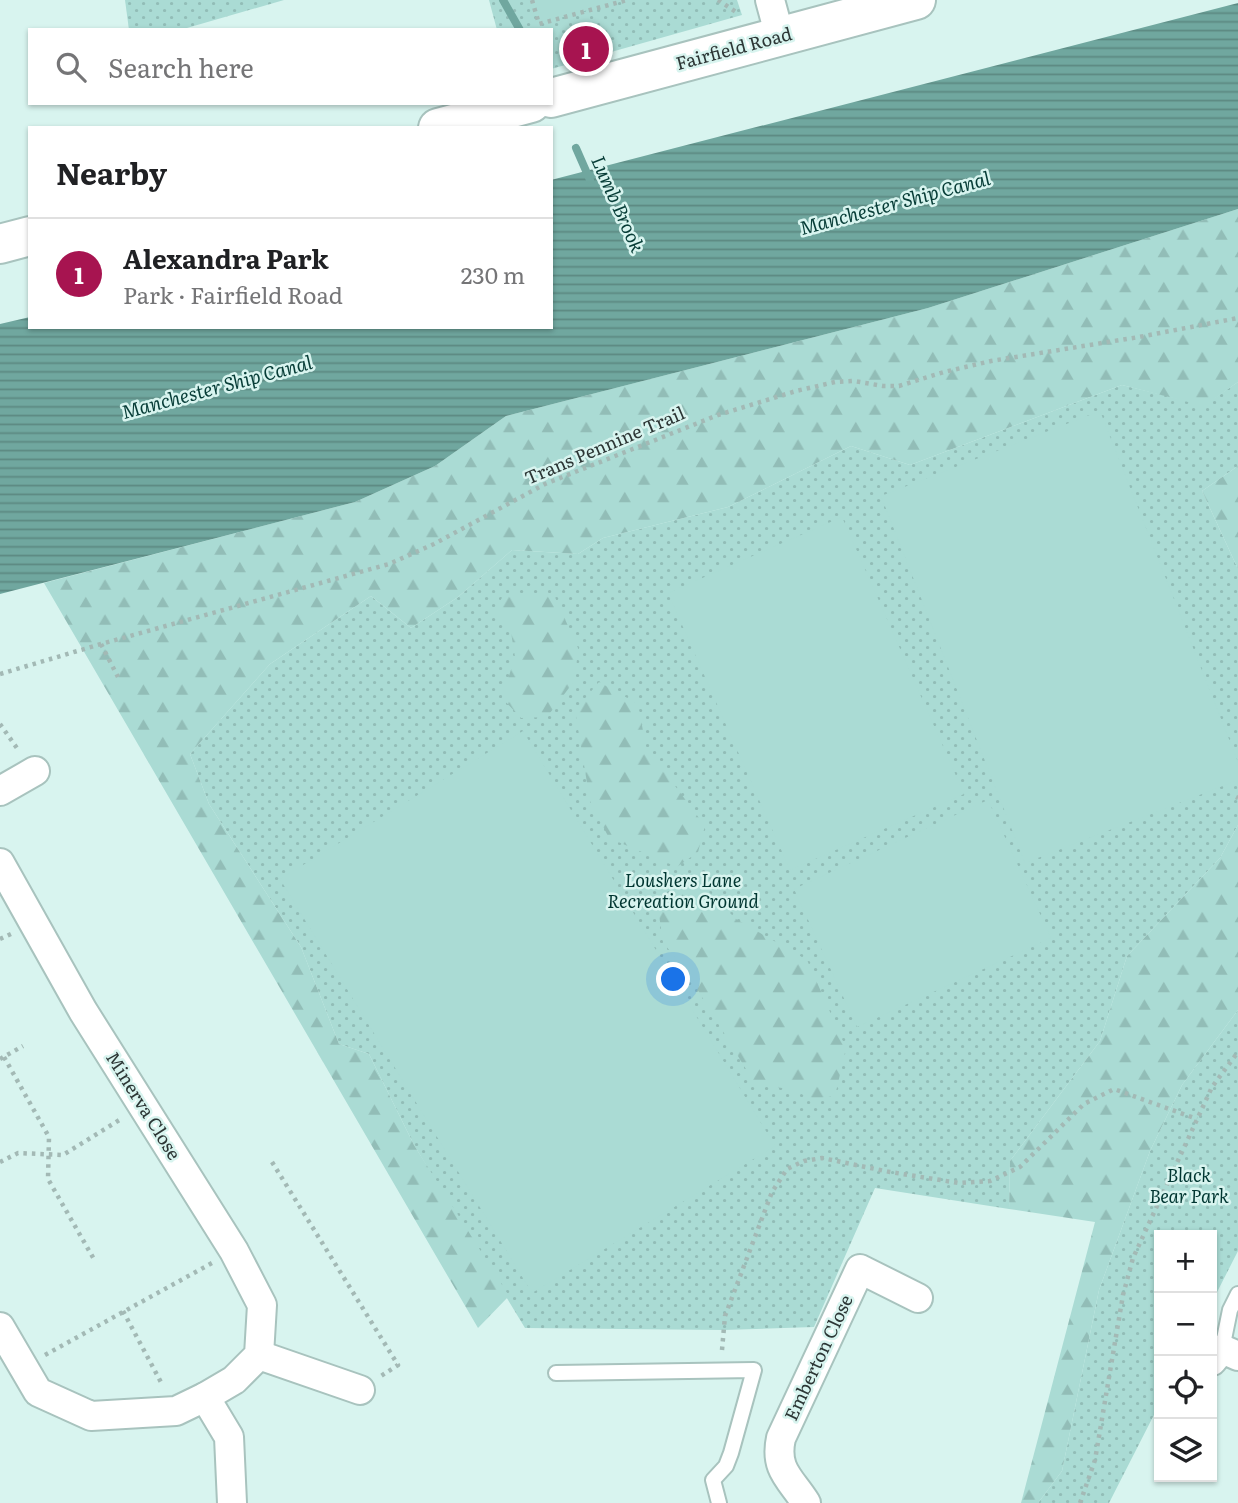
<!DOCTYPE html>
<html lang="en">
<head>
<meta charset="utf-8">
<style>
  body { margin:0; font-family:Literata,serif; background:#f6f6f6; color:#202124 }
  .controls { position:absolute; right:21px; bottom:21px; display:grid; overflow:hidden; border-radius:0px; box-shadow:0 2px 5px #0004 }
  .controls button { width:63px; height:63px; display:grid; place-items:center; padding:0; border:0; border-bottom:2px solid #e0e0e0; background:#fff; color:#202124; font:35px sans-serif }
  .you { position:absolute; left:674px; top:980px; width:24px; height:24px; margin:-18px; border:5px solid #fff; border-radius:50%; background:#1a73e8; box-shadow:0 0 0 10px #1a73e833 }
  .badge { display:grid; place-items:center; width:46px; height:46px; border-radius:50%; background:#a71450; color:#fff; font-size:23px; font-weight:700 }
  .pin { position:absolute; translate:-50% -50%; border:4px solid #fff; box-shadow:0 2px 7px #0006 }
  .list { margin:0; padding:0; list-style:none }
  h2 { display:flex; justify-content:space-between; align-items:center; height:91px; margin:0; padding:0 28px; font-size:30px }
  h2 small { font-size:23px; font-weight:400; color:#757577 }
  .list li { display:grid; grid-template-columns:46px 1fr auto; gap:21px; align-items:center; box-sizing:border-box; height:112px; padding:0 28px; border-top:2px solid #e0e0e0 }
  .list b { display:block; font-size:26px; white-space:nowrap }
  .list p { margin:0; font-size:23px; white-space:nowrap; color:#757577 }
  .list em { font-size:23px; font-style:normal; color:#757577 }
  .icon { flex:none; width:38px; height:38px; fill:none; stroke:currentColor; stroke-width:2; stroke-linecap:round; stroke-linejoin:round }
  .map { position:relative; flex:none; width:1238px; height:1503px; overflow:hidden }
  .search { position:absolute; background:#fff; box-shadow:0 2px 5px #0004; left:28px; top:28px; width:525px; height:77px; display:flex; align-items:center; gap:18px; box-sizing:border-box; padding:0 24px; border-radius:0px; color:#757577; font-size:26px }
  .panel { position:absolute; background:#fff; box-shadow:0 2px 5px #0004; left:28px; top:126px; width:525px; height:203px; border-radius:0px }
  .map>svg:first-child { display:block }
  .grass { fill:url(#grass-dots) }
  .forest { fill:url(#forest-firs) }
  .garden { fill:#aadbd4 }
  .water { fill:url(#water-rules) }
  .lines { fill:none; stroke-linecap:round; stroke-linejoin:round }
  .stream { stroke:#70a79f; stroke-width:8 }
  .lane-casing { stroke:#a8c3be; stroke-width:18 }
  .street-casing { stroke:#a8c3be; stroke-width:32 }
  .secondary-casing { stroke:#a8c3be; stroke-width:42 }
  .path { stroke:#a3b9b5; stroke-width:4.5; stroke-dasharray:3.5 5; stroke-linecap:butt }
  .lane { stroke:#fff; stroke-width:14 }
  .street { stroke:#fff; stroke-width:28 }
  .secondary { stroke:#fff; stroke-width:38 }
  .labels { text-anchor:middle; stroke-width:5; stroke-linejoin:round; paint-order:stroke }
  .street-label { font-size:18px; fill:#2c3635; stroke:#d8f4ef }
  .park-label { font-size:18px; font-style:italic; fill:#003631; stroke:#d8f4ef }
  .water-label { font-size:19px; font-style:italic; fill:#073d37; stroke:#d8f4ef }
</style>
</head>
<body>
<div class="map">
<svg width="1238" height="1503" viewBox="0 0 1238 1503">
  <defs>
    <pattern id="grass-dots" width="8" height="8" patternUnits="userSpaceOnUse" patternTransform="scale(1.75)"><rect width="8" height="8" fill="#aadbd4"/><path d="M2 2h.1M6 6h.1" fill="none" stroke="#92bdb7" stroke-width="1.8" stroke-linecap="round"/></pattern>
    <pattern id="forest-firs" width="22" height="20" patternUnits="userSpaceOnUse" patternTransform="scale(1.75)"><rect width="22" height="20" fill="#aadbd4"/><path d="M5 1l3.5 6h-7zM16 11l3.5 6h-7z" fill="#92bdb7"/></pattern>
    <pattern id="water-rules" width="6" height="5" patternUnits="userSpaceOnUse" patternTransform="scale(1.75)"><rect width="6" height="5" fill="#70a79f"/><path d="M0 2.5h6" fill="none" stroke="#5c8982"/></pattern>
  </defs>
  <rect width="100%" height="100%" fill="#d8f4ef"/>
  <g class="grass">
    <path d="M125,0H284L180,30H129Z"/>
    <path d="M489,0H737L742,15L551,69V30H497Z"/>
    <path d="M1238,382V466L1202,491L1238,569V825L1220,858L1127,956L1100,1041L1010,1161L1009,1209L875,1188L814,1327L723,1330L525,1328L414,1145L369,1054L339,1044L301,947L209,804L190,754L270,664L371,596L411,628L458,597L512,550L578,554L603,538L728,507L851,446L910,465L1122,385L1204,405Z"/>
    <path d="M1238,1010V1251L1212,1302V1235H1159V1405L1109,1503H1038L1062,1471L1099,1290L1150,1151L1182,1085Z"/>
  </g>
  <g class="forest">
    <path d="M1238,209V382L1204,406L1122,385L910,465L851,446L728,507L603,538L578,554L512,550L458,597L411,628L371,596L270,664L190,754L209,804L301,947L339,1044L369,1054L414,1145L509,1296L478,1328L44,583L355,502L435,466L506,416L928,308Z"/>
    <path d="M1238,466V569L1202,491Z"/>
    <path d="M554,595L578,648L575,680L547,717L521,718L502,698L515,657L510,626L494,611L503,596Z"/>
    <path d="M599,682L638,704L646,747L705,826L698,852L677,867L609,838L590,801L575,710Z"/>
    <path d="M1238,825V1010L1182,1085L1150,1151L1099,1290L1062,1471L1038,1503H1021L1095,1222L1009,1209L1010,1161L1100,1041L1127,956L1220,858Z"/>
    <path d="M673,888L709,892L736,919L807,960L846,1048L835,1096L814,1099L789,1089L755,1084L691,979L663,942L658,908Z"/>
  </g>
  <g class="garden">
    <path d="M532,0H623L539,24Z"/>
    <path d="M1100,411L1238,762V780L1025,863L881,496Z"/>
    <path d="M842,517L964,794L790,870L668,593Z"/>
    <path d="M523,731L775,1146L532,1293L280,879Z"/>
    <path d="M988,800L1051,938L857,1027L794,889Z"/>
  </g>
  <path class="water" d="M1238,3V209L928,308L506,416L435,466L355,502L0,594V324L30,317V327H551V180Z"/>
  <g class="lines">
    <g class="stream">
      <path d="M503,0L520,30"/>
      <path d="M576,148L590,180"/>
    </g>
    <defs>
      <g id="lane">
        <path d="M1222,1349L1230,1310L1238,1294"/>
        <path d="M556,1373L754,1370L731,1453L726,1466L713,1480L719,1503"/>
      </g>
      <g id="street">
        <path d="M770,0L780,37"/>
        <path d="M0,791L35,771"/>
        <path d="M0,863L83,1011L234,1251L262,1305L259,1355L234,1380L205,1397"/>
        <path d="M0,1327L38,1392L91,1416L176,1411L205,1397L229,1437L232,1503"/>
        <path d="M259,1355L360,1390"/>
        <path d="M1212,1361L1222,1349L1238,1356"/>
        <path d="M806,1503C791,1479 774,1470 781,1438L860,1269L918,1298"/>
      </g>
      <g id="secondary">
        <path d="M551,98L916,0"/>
        <path d="M438,128L531,103"/>
        <path d="M0,244L30,236"/>
      </g>
    </defs>
    <use href="#lane" class="lane-casing"/>
    <use href="#street" class="street-casing"/>
    <use href="#secondary" class="secondary-casing"/>
    <g class="path">
      <path d="M532,0L539,24L627,0"/>
      <path d="M718,0L739,14"/>
      <path d="M101,644L118,677"/>
      <path d="M0,674L101,644L389,564L434,544L545,484L718,415L796,391L835,382L854,381L883,386H899L944,372L991,361L1139,337L1238,318"/>
      <path d="M0,724L19,751"/>
      <path d="M1236,797L1238,798"/>
      <path d="M0,939L11,934"/>
      <path d="M4,1057L49,1137L48,1179L95,1261"/>
      <path d="M0,1059L23,1046"/>
      <path d="M0,1162L18,1153L63,1155L121,1119"/>
      <path d="M272,1162L398,1365L381,1376"/>
      <path d="M123,1311L163,1386"/>
      <path d="M722,1350L725,1316L772,1192L787,1169L804,1161L822,1158L890,1172L959,1183L990,1181L1020,1167L1084,1104L1114,1089L1197,1119"/>
      <path d="M45,1355L212,1263"/>
      <path d="M1080,1503L1095,1460L1123,1295L1133,1258L1212,1087L1238,1052"/>
    </g>
    <use href="#lane" class="lane"/>
    <use href="#street" class="street"/>
    <use href="#secondary" class="secondary"/>
  </g>
  <g class="labels">
    <g class="street-label">
      <text transform="translate(734 49) rotate(-15)" y="6">Fairfield Road</text>
      <text transform="translate(605 446) rotate(-23)" y="6">Trans Pennine Trail</text>
      <text transform="translate(143 1106) rotate(58)" y="6">Minerva Close</text>
      <text transform="translate(819 1358) rotate(-65)" y="6">Emberton Close</text>
    </g>
    <g class="park-label">
      <text x="683" y="887">Loushers Lane<tspan x="683" dy="21">Recreation Ground</tspan></text>
      <text x="1189" y="1182">Black<tspan x="1189" dy="21">Bear Park</tspan></text>
    </g>
    <g class="water-label">
      <text transform="translate(895 203) rotate(-15)" y="7">Manchester Ship Canal</text>
      <text transform="translate(618 204) rotate(66)" y="7">Lumb Brook</text>
      <text transform="translate(217 387) rotate(-15)" y="7">Manchester Ship Canal</text>
    </g>
  </g>
</svg>
<div class="controls">
<button>+</button>
<button>−</button>
<button><svg class="icon" aria-label="locate" viewBox="0 0 24 24"><circle cx="12" cy="12" r="6"/><path d="M12 2v4M12 18v4M2 12h4M18 12h4"/></svg></button>
<button><svg class="icon" aria-label="layers" viewBox="0 0 24 24"><path d="M12 4l9 5-9 5-9-5zM3 14l9 5 9-5"/></svg></button>
</div>
<div class="you"></div>
<div class="pin badge" style="left:586px;top:49px">1</div>
<div class="search"><svg class="icon" aria-label="search" viewBox="0 0 24 24"><circle cx="10" cy="10" r="6"/><path d="M15 15l6 6"/></svg>Search here</div>
<section class="panel">
<h2>Nearby<small></small></h2>
<ul class="list">
<li><span class="badge">1</span><div><b>Alexandra Park</b><p>Park · Fairfield Road</p></div><em>230 m</em></li>
</ul>
</section>
</div>
</body>
</html>
